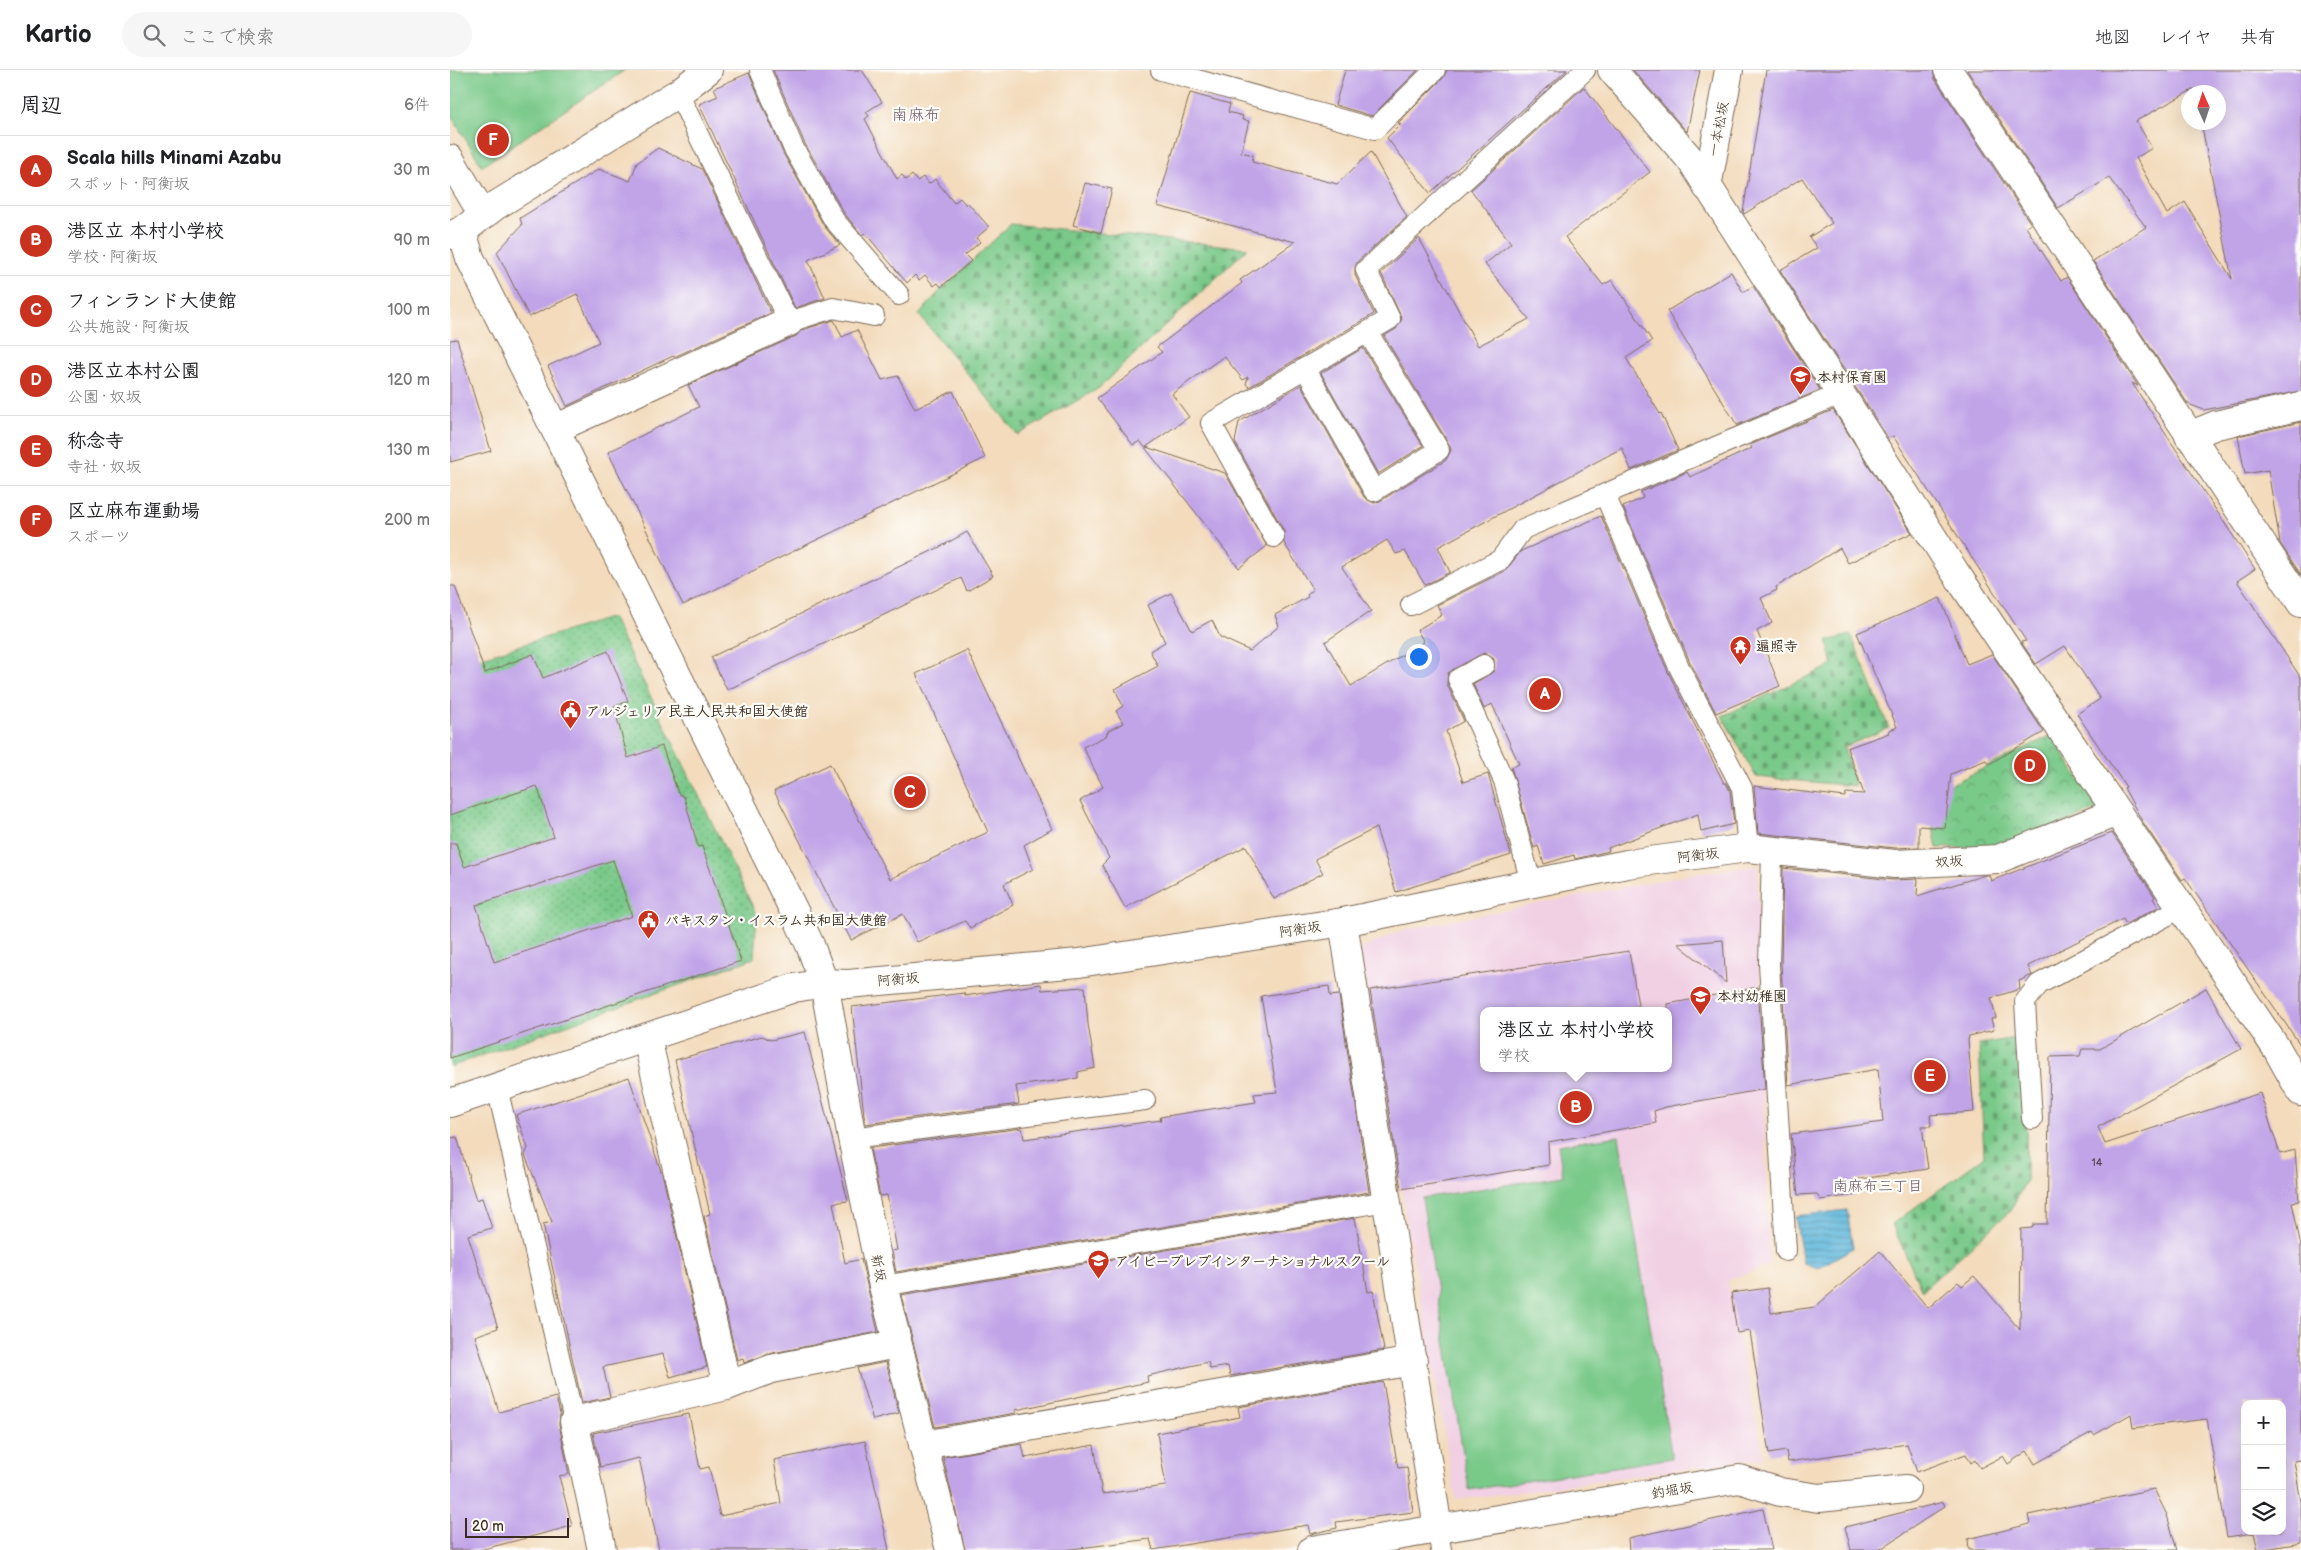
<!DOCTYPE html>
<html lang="ja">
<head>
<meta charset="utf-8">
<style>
  body { margin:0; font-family:"Balsamiq Sans","Klee One",sans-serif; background:#f6f6f6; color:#202124 }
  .controls { position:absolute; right:15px; bottom:15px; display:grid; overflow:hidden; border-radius:10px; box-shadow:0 5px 20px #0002 }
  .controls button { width:45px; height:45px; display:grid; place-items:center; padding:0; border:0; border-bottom:1px solid #e0e0e0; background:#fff; color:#202124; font:25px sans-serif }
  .compass { position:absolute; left:1731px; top:15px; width:45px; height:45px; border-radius:50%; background:#fff; box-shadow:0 5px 20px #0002; rotate:357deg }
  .scale { position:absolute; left:15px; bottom:12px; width:104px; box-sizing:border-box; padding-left:5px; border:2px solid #3b2a1e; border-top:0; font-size:14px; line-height:18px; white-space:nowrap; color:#3b2a1e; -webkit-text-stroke:4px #fdfcf7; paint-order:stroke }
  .you { position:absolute; left:968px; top:586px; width:18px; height:18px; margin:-12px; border:4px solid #fff; border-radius:50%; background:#1a73e8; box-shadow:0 0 0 8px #1a73e833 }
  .badge { display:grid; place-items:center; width:32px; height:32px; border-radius:50%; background:#c8321e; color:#fff; font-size:16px; font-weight:700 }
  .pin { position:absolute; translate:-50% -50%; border:2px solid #fff; box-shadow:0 1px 5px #0006 }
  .popup { position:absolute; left:1030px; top:937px; width:192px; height:65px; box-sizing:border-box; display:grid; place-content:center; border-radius:10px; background:#fff; filter:drop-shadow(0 1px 4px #0005); font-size:16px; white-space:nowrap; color:#757577 }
  .popup b { font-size:19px; color:#202124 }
  .popup::after { content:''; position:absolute; left:50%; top:100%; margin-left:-10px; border:10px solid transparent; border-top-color:#fff }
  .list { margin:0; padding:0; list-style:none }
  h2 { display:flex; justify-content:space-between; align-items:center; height:65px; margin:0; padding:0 20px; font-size:21px }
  h2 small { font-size:16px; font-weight:400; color:#757577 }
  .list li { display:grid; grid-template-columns:32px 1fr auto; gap:15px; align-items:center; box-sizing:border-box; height:70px; padding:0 20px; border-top:1px solid #e0e0e0 }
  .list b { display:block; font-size:19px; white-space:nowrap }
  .list p { margin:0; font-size:16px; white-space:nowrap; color:#757577 }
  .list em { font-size:16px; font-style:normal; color:#757577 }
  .icon { flex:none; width:28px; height:28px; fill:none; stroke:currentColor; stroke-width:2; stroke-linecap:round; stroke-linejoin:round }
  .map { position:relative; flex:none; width:1851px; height:1480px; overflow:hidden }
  header { display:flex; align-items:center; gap:30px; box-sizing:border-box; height:70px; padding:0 25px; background:#fff; border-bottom:1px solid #e0e0e0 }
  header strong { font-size:24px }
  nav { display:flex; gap:28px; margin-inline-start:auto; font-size:18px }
  .search { width:350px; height:45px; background:#f6f6f6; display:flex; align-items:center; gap:12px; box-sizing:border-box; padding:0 18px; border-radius:28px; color:#757577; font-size:19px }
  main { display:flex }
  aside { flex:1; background:#fff }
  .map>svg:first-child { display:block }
  .built { fill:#f1d0e4; fill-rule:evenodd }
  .grass { fill:url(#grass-dots); stroke:#5a7a54 }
  .cemetery { fill:url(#cemetery-stones); stroke:#5a7a54 }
  .park { fill:url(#park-crowns); stroke:#5a7a54 }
  .garden { fill:#79c989; stroke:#5a7a54 }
  .water { fill:url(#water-rules); stroke:#4d707d }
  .building { fill:#c1a4e8; fill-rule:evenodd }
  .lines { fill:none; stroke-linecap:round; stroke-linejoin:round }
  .lane-casing { stroke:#7b6855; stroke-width:22 }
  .street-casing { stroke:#7b6855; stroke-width:30 }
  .secondary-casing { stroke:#7b6855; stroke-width:30 }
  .lane { stroke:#fff; stroke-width:20 }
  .street { stroke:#fff; stroke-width:28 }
  .secondary { stroke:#fff; stroke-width:28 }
  .labels { text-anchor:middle; stroke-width:4.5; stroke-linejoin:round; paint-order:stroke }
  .number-label { font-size:11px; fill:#5c4850 }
  .street-label { font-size:14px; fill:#3b2a1e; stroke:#fdfcf7 }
  .poi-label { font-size:14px; font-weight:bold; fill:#3b2a1e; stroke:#fdfcf7; text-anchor:start }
  .neighbourhood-label { font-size:15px; fill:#6a5565; stroke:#fdfcf7 }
  .quarter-label { font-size:16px; fill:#6a5565; stroke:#fdfcf7 }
</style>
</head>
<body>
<header>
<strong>Kartio</strong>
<div class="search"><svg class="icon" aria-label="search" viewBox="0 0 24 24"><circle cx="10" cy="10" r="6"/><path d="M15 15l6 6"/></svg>ここで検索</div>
<nav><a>地図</a><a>レイヤ</a><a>共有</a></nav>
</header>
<main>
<aside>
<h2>周辺<small>6件</small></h2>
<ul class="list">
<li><span class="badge">A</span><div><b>Scala hills Minami Azabu</b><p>スポット · 阿衡坂</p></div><em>30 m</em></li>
<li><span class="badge">B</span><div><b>港区立 本村小学校</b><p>学校 · 阿衡坂</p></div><em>90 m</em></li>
<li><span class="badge">C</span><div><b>フィンランド大使館</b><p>公共施設 · 阿衡坂</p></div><em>100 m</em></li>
<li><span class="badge">D</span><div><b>港区立本村公園</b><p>公園 · 奴坂</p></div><em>120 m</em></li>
<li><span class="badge">E</span><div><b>称念寺</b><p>寺社 · 奴坂</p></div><em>130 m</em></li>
<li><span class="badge">F</span><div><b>区立麻布運動場</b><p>スポーツ</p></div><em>200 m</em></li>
</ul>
</aside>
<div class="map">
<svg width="1851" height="1480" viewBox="0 0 1851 1480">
  <defs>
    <pattern id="grass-dots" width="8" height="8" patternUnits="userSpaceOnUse" patternTransform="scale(1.25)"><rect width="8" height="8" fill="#79c989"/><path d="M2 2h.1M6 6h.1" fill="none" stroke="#64a36f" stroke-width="1.8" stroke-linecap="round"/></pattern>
    <pattern id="cemetery-stones" width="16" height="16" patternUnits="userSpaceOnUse" patternTransform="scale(1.25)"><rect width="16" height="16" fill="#79c989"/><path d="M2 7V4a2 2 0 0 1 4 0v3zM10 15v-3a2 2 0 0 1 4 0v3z" fill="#64a36f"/></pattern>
    <pattern id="park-crowns" width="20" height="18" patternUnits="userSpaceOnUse" patternTransform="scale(1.25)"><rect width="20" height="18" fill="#79c989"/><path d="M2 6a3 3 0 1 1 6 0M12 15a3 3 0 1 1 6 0" fill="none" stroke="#64a36f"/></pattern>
    <pattern id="water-rules" width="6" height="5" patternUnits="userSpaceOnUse" patternTransform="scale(1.25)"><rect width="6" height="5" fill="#5fb7dc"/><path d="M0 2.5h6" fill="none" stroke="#5095b2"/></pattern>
  </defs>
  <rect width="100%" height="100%" fill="#fdfcf7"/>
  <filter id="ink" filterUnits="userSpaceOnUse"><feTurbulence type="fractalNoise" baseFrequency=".02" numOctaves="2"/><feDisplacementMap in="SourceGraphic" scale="10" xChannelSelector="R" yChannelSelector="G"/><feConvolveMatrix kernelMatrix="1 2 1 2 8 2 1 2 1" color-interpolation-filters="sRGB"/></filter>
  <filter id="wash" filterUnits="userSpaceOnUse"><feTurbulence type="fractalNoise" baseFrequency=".0096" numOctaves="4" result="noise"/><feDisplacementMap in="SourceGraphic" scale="20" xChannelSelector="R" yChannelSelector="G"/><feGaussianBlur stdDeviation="1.12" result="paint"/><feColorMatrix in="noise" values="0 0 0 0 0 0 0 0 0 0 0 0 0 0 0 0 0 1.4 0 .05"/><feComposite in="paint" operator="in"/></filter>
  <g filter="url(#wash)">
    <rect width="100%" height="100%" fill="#f3dbbc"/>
    <path class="built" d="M1307,796L1319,1195L1277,1211L1314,1388L1006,1430L909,880L953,860L1243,804ZM1034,941H1218V998H1034Z"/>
    <path class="grass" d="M162,547L307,845L304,888L0,997V597Z"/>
    <g class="cemetery">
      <path d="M561,154L798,178L649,318L568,365L469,245L487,224Z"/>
      <path d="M1401,565L1439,658L1394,677L1405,716L1306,707L1272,646L1383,595L1377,571Z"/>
      <path d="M1577,966L1576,1111L1560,1141L1472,1221L1442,1154L1534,1087L1529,974Z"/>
    </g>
    <path class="park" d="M1602,665L1648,739L1556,777L1487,778L1477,726Z"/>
    <g class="garden">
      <path d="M0,0H175L32,96L0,44Z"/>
      <path d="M1169,1066L1222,1388L1019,1420L972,1128L1113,1106L1108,1075Z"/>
    </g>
    <path class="water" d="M1397,1140L1403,1178L1368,1198L1353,1193L1345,1146Z"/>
    <g id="blocks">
      <g class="building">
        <path d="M323,0H412L432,32L416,42L419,46L415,49L447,109L452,105L456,110L462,105L467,111L473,107L479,114L485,109L504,133L510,128L516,135L518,133L539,157L526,168L530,172L515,185L521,191L491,217L488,213L484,216L475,205L469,210L465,205L457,213L415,163L412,165L394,143L354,72Z"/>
        <path d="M895,0H968L922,46L885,35Z"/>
        <path d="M997,0H1117L980,123L937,68L951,54L948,53L993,8Z"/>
        <path d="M1183,0H1250L1237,62Z"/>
        <path d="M1316,0H1483L1485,9L1581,154L1576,157L1611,211L1617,207L1688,316L1682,313L1805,499L1787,511L1851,608V976L1735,808L1732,810L1692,751L1674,718L1676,717L1627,644L1650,629L1615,576L1586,594L1571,572L1576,571L1542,519L1443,366L1438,368L1330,200L1367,178L1359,167L1382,153L1352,108L1294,144L1293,142Z"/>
        <path d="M1517,0H1851V321L1754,340L1738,334L1643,191L1696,157L1659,108L1608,138ZM1744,19L1745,22H1768V52H1751L1782,209L1735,132L1717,144L1686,88L1702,78L1686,51Z"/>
        <path d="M299,3L333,83L374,156L390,175L358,190L375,228L345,238L249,34L268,26L264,18Z"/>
        <path d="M1134,17L1200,102L1115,167L1153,215L1162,210L1202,271L1176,288L1210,344L1211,343L1228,380L1181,400L1172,378L988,477L1000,502L975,515L955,481L946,484L937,470L892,497L921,541L875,572L901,616L974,572L967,560L992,545L987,535L1055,501L1071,481L1151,446L1218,602L1274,713H1276L1280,721L1284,754L1251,762L1248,744L1158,778L1159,781L1125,789L1124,785L1094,794L1088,776L1084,778L1061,697L1069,694L1042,634L1034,639L1023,614L1044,601V589L1034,583L998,603L997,614L1014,651L996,661L1013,712L1038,704L1061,785L946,822L926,758L865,789L873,803L824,829L796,776L675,838L652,795L659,788L630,731L653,717L633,677L656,666L658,661L673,653L666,641L673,636L665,619L708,596L700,581L715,572L698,535L721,523L742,561L762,550L770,567L800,581L829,556L825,545L858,527L857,525L863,520L834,473V461L785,372L789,352L851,315L914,427L924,433L930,431L996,390L1001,380L999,374L934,266L946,259L952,249L931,203L969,168L1028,276L1079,249L1035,194L1061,173L1021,120Z"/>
        <path d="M740,23L780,34L778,42L793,46L792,50L799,51L791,82L803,85L802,92L887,114L921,82L957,147L908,191L905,197V205L924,244L799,317L796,314L798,307L793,310L774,286L722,324L739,347L696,377L775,403L817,476L789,498L690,371L683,375L647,328L712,282L707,277L792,213L790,210L845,172L707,136Z"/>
        <path d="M208,78L252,99L321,243L224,287L223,286L117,336L98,296L149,272L127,224L79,247L47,182L72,155L70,148L149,99L180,111L187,93Z"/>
        <path d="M635,113L662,119L651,163L623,155Z"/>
        <path d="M1281,202L1293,222L1303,216L1370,320L1287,355L1217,241Z"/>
        <path d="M384,250L392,267L407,260L432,310L448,306L465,339L503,321L535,388L233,535L158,382L249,337L238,315L346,266L352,260Z"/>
        <path d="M7,269L41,381L0,392V270Z"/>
        <path d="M913,278L973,376L928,404L871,303Z"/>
        <path d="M1383,340L1462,463L1398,493L1390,478L1326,517L1327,520L1311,528L1322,553L1307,561L1330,616L1266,643L1240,592L1173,437L1193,428L1191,422L1237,402L1240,407L1302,378L1300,375Z"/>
        <path d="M1851,352V505L1830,473L1818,400L1795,404L1788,366Z"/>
        <path d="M517,462L543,506L517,521L511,508L277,620L261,587L492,476Z"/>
        <path d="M0,516H5L35,603L83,584L93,608L158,581L178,631L164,637L178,688L212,676L228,723L234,727L248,777L252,776L291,891L0,988V773H6L14,797L104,767L87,716L0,745ZM163,790L182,846L44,892L26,835Z"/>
        <path d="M1490,528L1517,594L1542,584L1594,662L1539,694L1536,690L1501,704L1495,758L1469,756V777L1445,778L1308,763L1304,716L1395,727L1396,723L1414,724L1397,678L1439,663L1438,661L1447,657L1407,563Z"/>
        <path d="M517,580L602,759L574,775L583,799L554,814L563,835L520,858L515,851L467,872L453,844L401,870L324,721L380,694L440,809L538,762L466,604Z"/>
        <path d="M1662,763L1705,827L1703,828L1708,837L1676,854L1673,849L1578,896L1582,905L1569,911L1570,919L1541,928L1546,948L1541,949L1544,960L1519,966L1518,970L1524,1042L1480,1045L1481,1056H1472L1478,1099L1404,1110L1405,1125L1370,1130L1367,1124L1348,1125L1341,1064L1433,1052L1428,999L1338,1015L1331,894L1333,798L1443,810L1468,809L1467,826L1535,805H1539L1541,811Z"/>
        <path d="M1273,870L1276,913L1228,874Z"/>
        <path d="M1179,881L1189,941H1034V998H1218V934L1308,917L1315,1019L1216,1037L1204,1041L1206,1053L1098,1072L1099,1095L951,1119L920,920Z"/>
        <path d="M591,914L592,920L635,917L638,954L645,998L628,1002V1008L566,1016L569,1034L415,1054L402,937L514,923L515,926Z"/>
        <path d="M879,916L880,926L889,925L919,1122L446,1202L442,1181L447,1180L437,1125L430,1126L420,1078L572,1058L574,1069L711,1050L710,1047L806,1032L804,1024L827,1022L811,926Z"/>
        <path d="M1756,918L1791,979L1648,1057L1655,1074L1810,1023L1830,1084L1845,1080L1849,1131L1842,1132L1851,1176V1390L1844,1391L1851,1432V1473L1808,1480L1804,1463L1777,1467L1757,1349L1683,1358L1681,1344L1644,1365L1642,1362L1585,1394L1577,1381L1558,1394L1553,1386L1530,1398L1525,1390L1521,1393L1516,1384L1467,1402L1457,1374L1338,1392L1336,1381L1319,1384L1300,1261L1287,1263L1281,1223L1318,1218L1321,1243L1365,1237L1430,1181L1478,1238L1508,1212L1512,1216L1524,1206L1570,1260L1571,1159L1582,1158L1584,1154H1597L1600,987L1630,986L1632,979H1650ZM1795,1334H1832V1461H1795Z"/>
        <path d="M355,962L398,1131L383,1133L395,1193L411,1189L428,1262L318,1284L294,1293L293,1288L287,1290L254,1146L260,1144L225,990L312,966L321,970Z"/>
        <path d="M179,1007L213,1107L257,1297L220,1307L213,1284L153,1297L160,1327L132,1333L93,1154L102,1152L75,1085L78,1078L66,1045Z"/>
        <path d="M7,1067L26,1130L32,1128L42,1158L18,1165L48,1258L25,1266L49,1342L106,1327L110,1344L109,1354L119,1404L109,1406L122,1456L30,1480H0V1068Z"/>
        <path d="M905,1148L918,1222L923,1221L934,1280L780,1306L778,1296L760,1299L758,1292L697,1306L698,1312L566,1340V1343L485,1357L451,1225Z"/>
        <path d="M436,1292L449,1343L423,1350L407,1298Z"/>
        <path d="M933,1312L948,1398L957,1397L963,1442L886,1452L887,1458L860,1464L858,1455L703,1480L700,1469L614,1480H515L493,1387L572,1374L575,1388L644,1375L652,1424L716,1416L707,1363L790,1347L788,1337Z"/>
        <path d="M239,1344L250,1399L259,1397L270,1446L331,1433L324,1390L415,1371L439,1480H209L189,1388L150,1397L143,1363Z"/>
        <path d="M1704,1419L1717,1445L1727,1480H1519L1518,1469L1580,1454L1578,1445Z"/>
        <path d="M1493,1432L1495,1436L1429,1480H1401L1395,1457Z"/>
        <path d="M1313,1439L1322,1480H1179L1178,1468Z"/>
      </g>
    </g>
  </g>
  <g filter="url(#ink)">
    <use href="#blocks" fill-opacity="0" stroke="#7b6855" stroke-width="1"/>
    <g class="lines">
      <defs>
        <g id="lane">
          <path d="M310,0L343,77L384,150L449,225"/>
          <path d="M711,0L925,59L985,0"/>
          <path d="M228,23L339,252L383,238L424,246"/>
          <path d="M855,298L924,421L989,380L918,263"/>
          <path d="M1155,425L1229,597L1292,718L1298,778"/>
          <path d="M824,467L761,353L940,249L916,200L1135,0"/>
          <path d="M961,535L1050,490L1073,459L1390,324"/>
          <path d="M1034,595L1008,609L1054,711L1081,813"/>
          <path d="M1322,782L1319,894L1336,1181"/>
          <path d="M47,1017L124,1351"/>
          <path d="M1582,1049L1575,932L1589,914L1731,838"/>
          <path d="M402,1068L695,1030"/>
          <path d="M433,1216L937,1131"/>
          <path d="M988,1459L991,1480"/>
        </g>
        <g id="street">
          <path d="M1162,0L1241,90L1505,502L1827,979L1851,1022"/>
          <path d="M1498,0L1851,533"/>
          <path d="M0,89L33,145"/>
          <path d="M1257,117L1279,0"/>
          <path d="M12,161L45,136L228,23L258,0"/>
          <path d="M105,359L339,252"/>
          <path d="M1739,366L1766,355L1851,336"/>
          <path d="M893,852L988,1459"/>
          <path d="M374,913L402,1068L433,1216L500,1480"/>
          <path d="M0,1033L344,918L374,913L398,914L629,893L893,852L1177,794L1298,778L1445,794L1548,789L1667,742"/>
          <path d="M277,1316L321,1299L446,1274"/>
          <path d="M473,1375L963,1291"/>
          <path d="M152,1480L124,1351L277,1316L197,968"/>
          <path d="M862,1480L1289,1409L1330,1422L1369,1428L1456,1419"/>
        </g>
        <path id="secondary" d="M0,165L12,161L20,188L347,847L360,875L374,913"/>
      </defs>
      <use href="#lane" class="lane-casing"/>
      <use href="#street" class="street-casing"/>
      <use href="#secondary" class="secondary-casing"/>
      <use href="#lane" class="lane"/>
      <use href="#street" class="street"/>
      <use href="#secondary" class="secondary"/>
    </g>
  </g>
  <defs>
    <symbol id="school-pin" viewBox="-11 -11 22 30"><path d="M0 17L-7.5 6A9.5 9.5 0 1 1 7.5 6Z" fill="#c8321e" stroke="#fdfcf7"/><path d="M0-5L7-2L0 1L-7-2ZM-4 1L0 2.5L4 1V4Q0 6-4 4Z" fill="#fff"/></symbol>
    <symbol id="temple-pin" viewBox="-11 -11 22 30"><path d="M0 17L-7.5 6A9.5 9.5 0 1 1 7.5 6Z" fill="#c8321e" stroke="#fdfcf7"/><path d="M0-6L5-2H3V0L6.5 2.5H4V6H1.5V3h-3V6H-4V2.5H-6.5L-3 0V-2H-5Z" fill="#fff"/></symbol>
    <symbol id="civic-pin" viewBox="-11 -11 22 30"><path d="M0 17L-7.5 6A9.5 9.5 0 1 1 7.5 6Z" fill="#c8321e" stroke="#fdfcf7"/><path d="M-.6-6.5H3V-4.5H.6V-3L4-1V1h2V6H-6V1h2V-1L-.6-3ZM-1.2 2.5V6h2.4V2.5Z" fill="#fff"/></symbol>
  </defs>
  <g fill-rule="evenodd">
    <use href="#school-pin" x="1338" y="294" width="25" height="34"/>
    <use href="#temple-pin" x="1278" y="564" width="25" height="34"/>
    <use href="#civic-pin" x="108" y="628" width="25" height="34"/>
    <use href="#civic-pin" x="186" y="838" width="25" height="34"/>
    <use href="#school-pin" x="1238" y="914" width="25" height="34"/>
    <use href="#school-pin" x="636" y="1178" width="25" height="34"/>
  </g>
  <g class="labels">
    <g class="number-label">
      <text x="1647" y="1096">14</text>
    </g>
    <g class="street-label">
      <text transform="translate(1268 59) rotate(-79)" y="5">一本松坂</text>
      <text transform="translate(1248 785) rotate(-7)" y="5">阿衡坂</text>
      <text transform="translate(1499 791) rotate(-3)" y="5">奴坂</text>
      <text transform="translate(850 859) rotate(-9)" y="5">阿衡坂</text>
      <text transform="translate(448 909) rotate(-5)" y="5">阿衡坂</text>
      <text transform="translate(429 1198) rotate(78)" y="5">新坂</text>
      <text transform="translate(1222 1420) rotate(-9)" y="5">釣堀坂</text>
    </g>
    <g class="poi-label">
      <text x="1367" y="312">本村保育園</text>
      <text x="1306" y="581">遍照寺</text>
      <text x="136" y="646">アルジェリア民主人民共和国大使館</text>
      <text x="215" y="855">パキスタン・イスラム共和国大使館</text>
      <text x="1267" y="931">本村幼稚園</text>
      <text x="665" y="1196">アイビープレプインターナショナルスクール</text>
    </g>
    <g class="neighbourhood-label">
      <text x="1428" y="1121">南麻布三丁目</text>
    </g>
    <g class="quarter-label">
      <text x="466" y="50">南麻布</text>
    </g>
  </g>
</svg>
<div class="controls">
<button>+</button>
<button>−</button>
<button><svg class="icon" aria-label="layers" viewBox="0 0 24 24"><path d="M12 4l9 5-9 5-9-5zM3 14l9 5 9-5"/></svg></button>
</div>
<svg class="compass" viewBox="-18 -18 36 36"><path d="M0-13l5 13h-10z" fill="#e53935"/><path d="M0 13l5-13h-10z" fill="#757577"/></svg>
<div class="scale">20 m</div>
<div class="you"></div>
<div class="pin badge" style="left:1095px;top:624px">A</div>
<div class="pin badge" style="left:1126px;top:1037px">B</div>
<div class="popup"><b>港区立 本村小学校</b>学校</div>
<div class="pin badge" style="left:460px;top:722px">C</div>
<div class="pin badge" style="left:1580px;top:696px">D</div>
<div class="pin badge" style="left:1480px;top:1006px">E</div>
<div class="pin badge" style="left:43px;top:70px">F</div>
</div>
</main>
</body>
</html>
